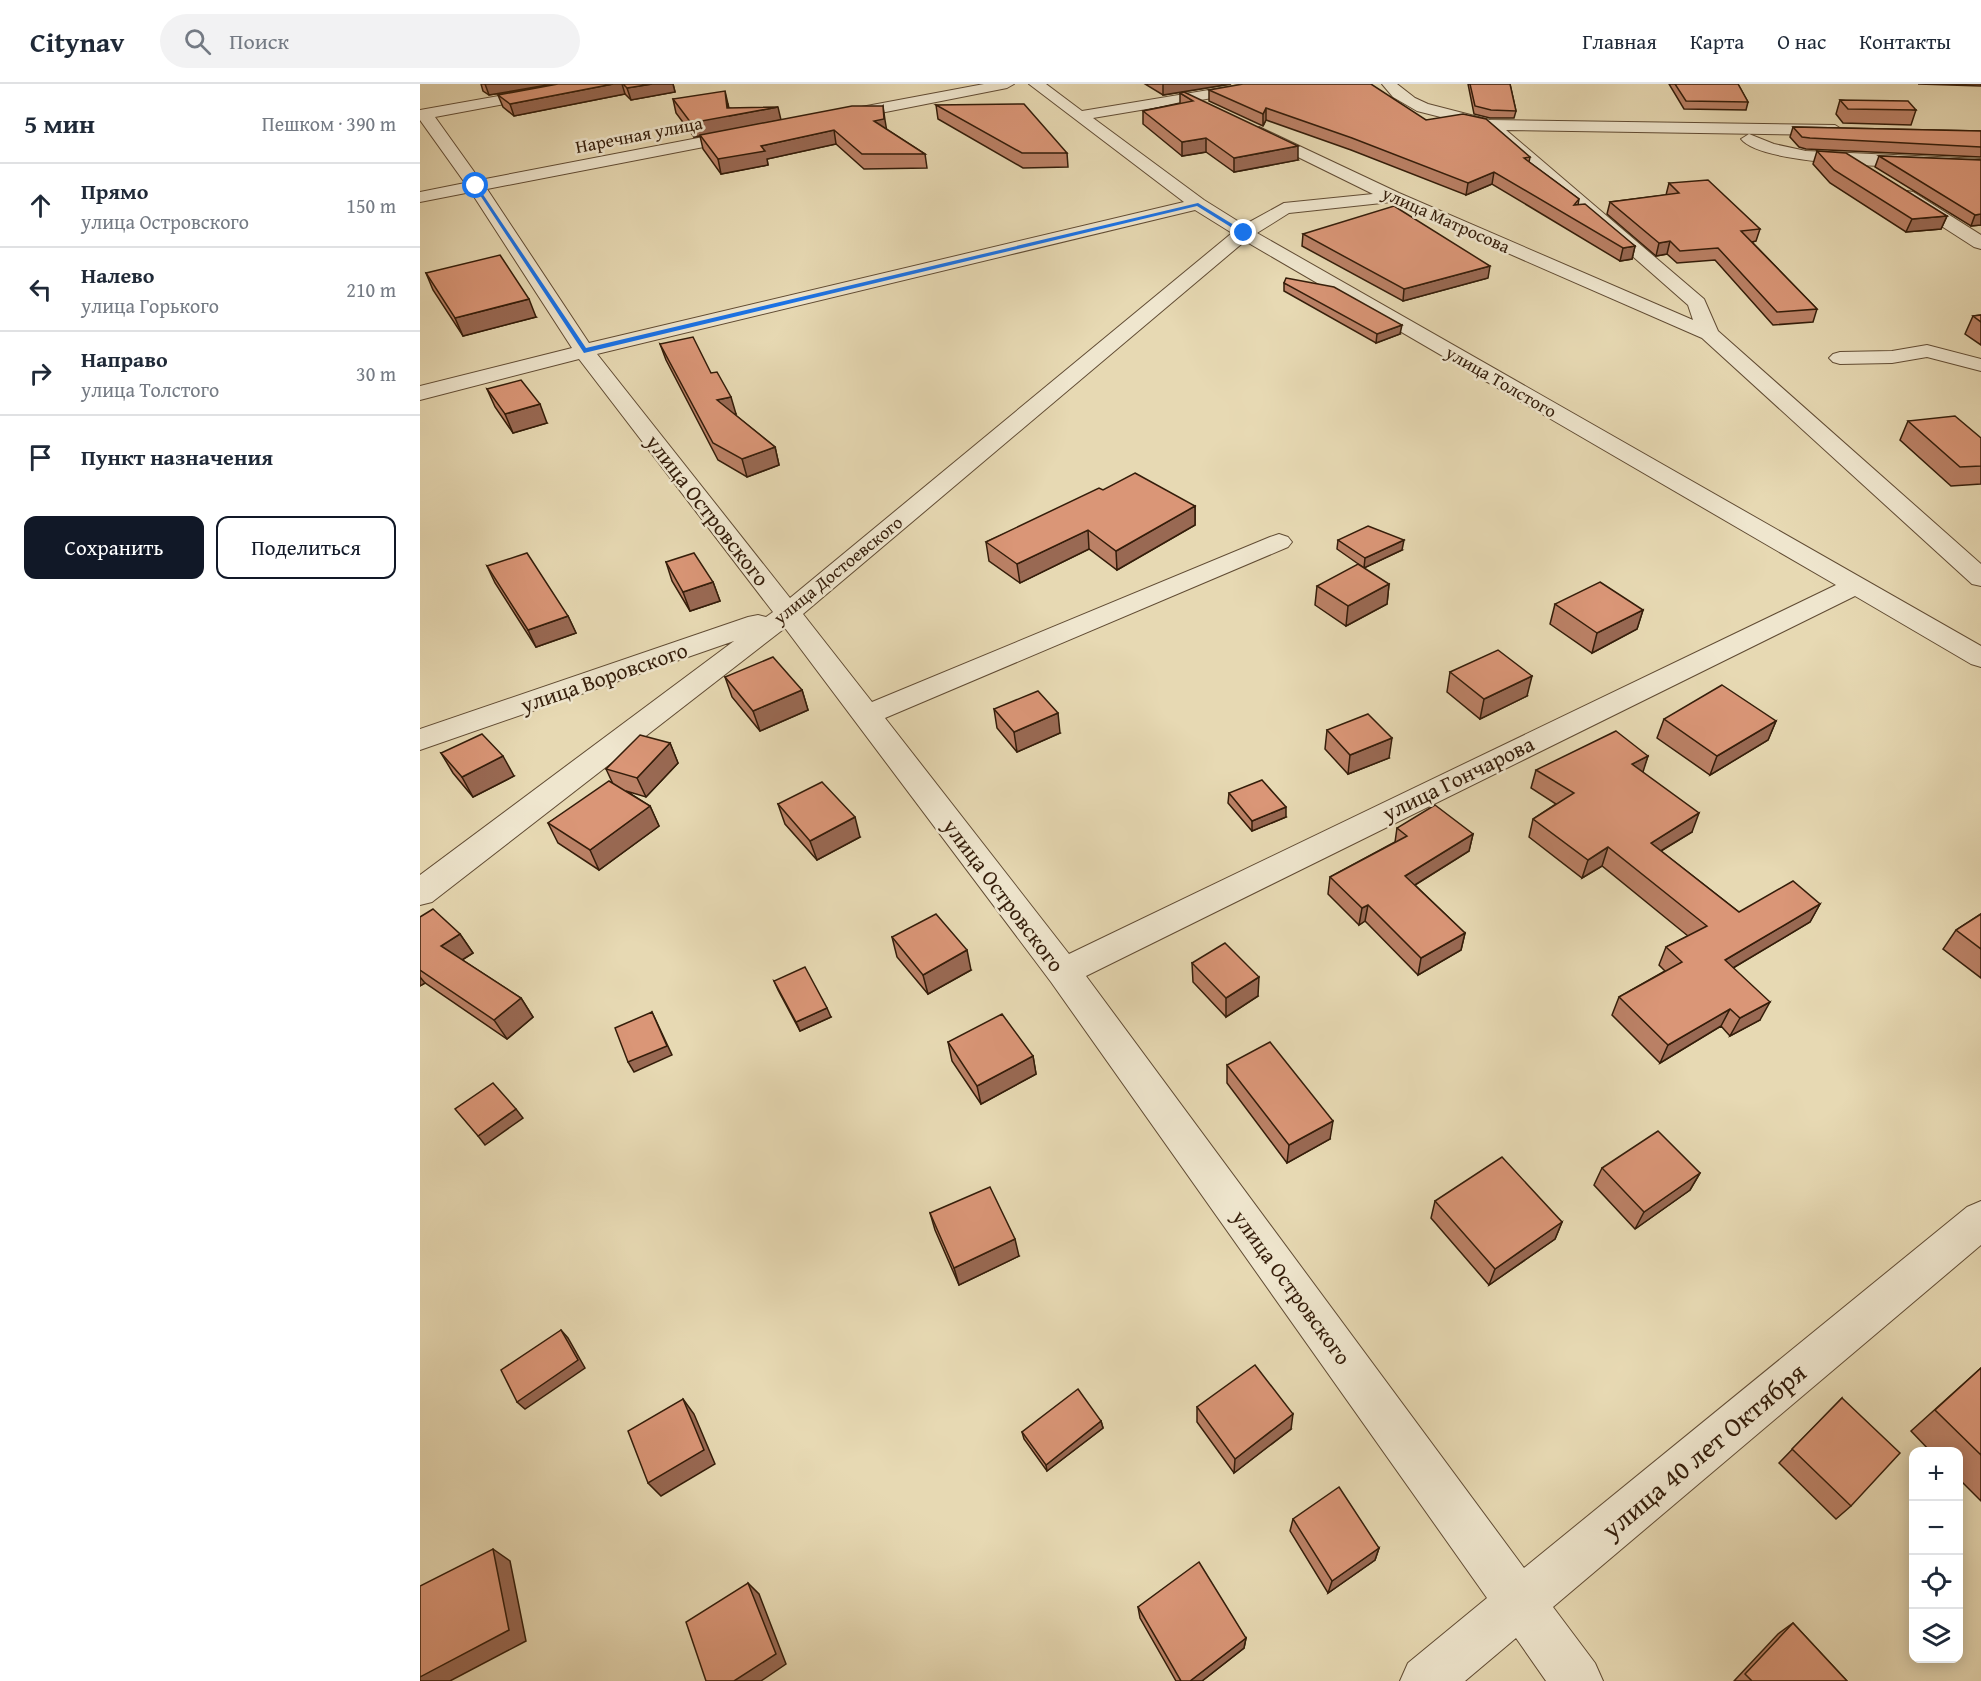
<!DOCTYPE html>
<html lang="ru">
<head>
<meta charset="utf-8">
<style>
  body { margin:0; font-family:"Gentium Book Plus",serif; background:#f2f2f3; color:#1f2937 }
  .controls { position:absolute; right:18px; bottom:18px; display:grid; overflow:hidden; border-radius:12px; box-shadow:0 3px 15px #0003 }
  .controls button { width:54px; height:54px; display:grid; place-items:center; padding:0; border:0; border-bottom:2px solid #e0e1e3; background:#fff; color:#1f2937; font:30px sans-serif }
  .stop { position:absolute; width:18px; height:18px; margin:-14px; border:4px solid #1a73e8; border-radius:50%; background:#fff }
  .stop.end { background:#1a73e8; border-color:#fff; box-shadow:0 2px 6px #0008 }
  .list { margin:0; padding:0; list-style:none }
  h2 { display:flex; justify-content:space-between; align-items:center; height:78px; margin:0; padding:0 24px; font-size:26px }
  h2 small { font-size:20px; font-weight:400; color:#747a83 }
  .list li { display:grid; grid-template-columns:39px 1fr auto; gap:18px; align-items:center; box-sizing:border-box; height:84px; padding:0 24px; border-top:2px solid #e0e1e3 }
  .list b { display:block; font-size:22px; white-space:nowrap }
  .list p { margin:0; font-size:20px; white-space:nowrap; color:#747a83 }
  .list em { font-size:20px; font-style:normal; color:#747a83 }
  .actions { display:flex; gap:12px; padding:18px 24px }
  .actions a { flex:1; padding:14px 0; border:2px solid #111827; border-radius:12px; text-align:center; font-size:21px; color:#111827 }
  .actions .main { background:#111827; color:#fff }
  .icon { flex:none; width:33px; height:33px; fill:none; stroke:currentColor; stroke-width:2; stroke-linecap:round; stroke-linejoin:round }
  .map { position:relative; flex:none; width:1561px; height:1597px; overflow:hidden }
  header { display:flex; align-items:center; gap:36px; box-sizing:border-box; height:84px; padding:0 30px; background:#fff; border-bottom:2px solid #e0e1e3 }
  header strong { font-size:28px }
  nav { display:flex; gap:33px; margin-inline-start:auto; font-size:21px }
  .search { width:420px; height:54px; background:#f2f2f3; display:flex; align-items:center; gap:15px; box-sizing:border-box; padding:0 21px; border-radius:33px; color:#747a83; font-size:22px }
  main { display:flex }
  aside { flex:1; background:#fff }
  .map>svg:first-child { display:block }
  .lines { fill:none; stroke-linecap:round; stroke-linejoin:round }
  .minor-casing { stroke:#614c34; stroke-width:2 }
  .minor { fill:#efe6ce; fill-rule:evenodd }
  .wall { fill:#bb8166; stroke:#341d0a; stroke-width:1.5 }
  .shaded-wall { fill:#996953; stroke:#341d0a; stroke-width:1.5 }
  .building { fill:#da9677; stroke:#341d0a; stroke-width:1.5 }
  .route { fill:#1a73e8 }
  .labels { text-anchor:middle; stroke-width:5; stroke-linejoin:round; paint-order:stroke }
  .far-street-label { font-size:18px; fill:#341d0a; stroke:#efe6ce }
  .street-label { font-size:22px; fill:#341d0a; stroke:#efe6ce }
  .near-street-label { font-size:27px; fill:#341d0a; stroke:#efe6ce }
</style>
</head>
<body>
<header>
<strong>Citynav</strong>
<div class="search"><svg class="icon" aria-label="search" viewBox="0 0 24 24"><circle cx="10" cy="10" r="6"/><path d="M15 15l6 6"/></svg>Поиск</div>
<nav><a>Главная</a><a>Карта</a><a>О нас</a><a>Контакты</a></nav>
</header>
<main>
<aside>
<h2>5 мин<small>Пешком · 390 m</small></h2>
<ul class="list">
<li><svg class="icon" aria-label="ahead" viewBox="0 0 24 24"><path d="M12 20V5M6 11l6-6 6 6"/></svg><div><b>Прямо</b><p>улица Островского</p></div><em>150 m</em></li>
<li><svg class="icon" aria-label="left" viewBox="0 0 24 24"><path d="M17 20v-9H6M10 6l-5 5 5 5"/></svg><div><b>Налево</b><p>улица Горького</p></div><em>210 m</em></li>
<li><svg class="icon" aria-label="right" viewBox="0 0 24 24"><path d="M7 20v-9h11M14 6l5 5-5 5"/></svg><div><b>Направо</b><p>улица Толстого</p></div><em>30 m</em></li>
<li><svg class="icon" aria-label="arrive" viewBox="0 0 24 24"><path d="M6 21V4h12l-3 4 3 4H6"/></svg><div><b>Пункт назначения</b></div></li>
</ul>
<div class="actions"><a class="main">Сохранить</a><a>Поделиться</a></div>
</aside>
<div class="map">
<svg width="1561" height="1597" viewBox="0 0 1561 1597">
  <rect width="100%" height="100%" fill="#e7d9b3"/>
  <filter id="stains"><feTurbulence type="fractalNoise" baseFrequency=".00333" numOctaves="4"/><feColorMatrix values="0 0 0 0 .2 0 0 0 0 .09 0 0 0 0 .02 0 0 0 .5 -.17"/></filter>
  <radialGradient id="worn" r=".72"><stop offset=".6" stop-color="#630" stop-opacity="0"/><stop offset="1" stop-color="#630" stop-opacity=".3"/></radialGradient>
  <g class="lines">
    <defs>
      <g id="minor">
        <path d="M146,0H178L171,4L15,33L60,96L325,45L333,50L325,55L67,105L169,259L764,118L609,0H626L662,27L825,0H859L852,4L673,34L784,116L824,141L864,119L953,110L833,51L831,48L839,43L979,109L1273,236L1268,221L1068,45L997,27L973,13L962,0H977L995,14L1008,20L1070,36L1415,41L1423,46L1415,51L1086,46L1284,215L1298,247L1561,480V502L1552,500L1282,254L971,118L869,129L837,149L1561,562V583L1551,580L1435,512L666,892L1104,1484L1547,1123L1561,1117V1161L1133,1523L1175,1579L1183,1597H1126L1096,1554L1045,1597H980L988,1579L1067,1514L631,898L365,544L12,818L0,821V791L314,557L0,666V645L328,533L338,531L346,533L353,528L159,275L0,316V302L152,264L51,108L0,118V108L45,99L0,36V26ZM775,126L812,149L370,514L177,270ZM825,157L1416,501L649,870L465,634L868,463L872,458L868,453L859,450L850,453L452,618L383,530Z"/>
        <path d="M564,0H594L587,4L420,37L412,32L420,27Z"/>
        <path d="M1329,50L1354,60L1386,67L1561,75V85C1519,83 1344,85 1321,55Z"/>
        <path d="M1487,107L1493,108L1561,151V165L1554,163L1481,116L1478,112L1481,108Z"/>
        <path d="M1507,261L1561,275V287L1507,273L1472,279L1420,280L1413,278L1409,274L1413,270L1420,268L1472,267Z"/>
      </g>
    </defs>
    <use href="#minor" class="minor-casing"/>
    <use href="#minor" class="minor"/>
  </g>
  <g class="wall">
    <path d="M61,0H133L69,11L63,7Z"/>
    <path d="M138,0H253L255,8L211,16L205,10L94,32L83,23L78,11Z"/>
    <path d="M725,0H811L743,11Z"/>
    <path d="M1048,0H1090L1096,27L1094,34H1070L1054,30Z"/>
    <path d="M1249,0H1318L1328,18L1326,26L1264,25Z"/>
    <path d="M1498,0H1561V2Z"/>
    <path d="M789,6L1006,36L1110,73L1109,78L1159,115L1158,121L1215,162L1212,175L1200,177L1072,100L1046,111L931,66L846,36L843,42L789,17Z"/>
    <path d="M760,9L878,76L814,88L786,68L762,72L723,40V27L760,19Z"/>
    <path d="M253,15L308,20L309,24L361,36L466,45L505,70L507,84L444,85L416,60L347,75L348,81L301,90L283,65L280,52L274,53L256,29Z"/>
    <path d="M1420,16L1496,26L1491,41L1423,39L1416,30Z"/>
    <path d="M516,21L647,69L648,83L603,84L518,35Z"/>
    <path d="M1373,43L1561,47V73L1386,65L1379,63L1370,53Z"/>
    <path d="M1397,67L1527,132L1521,145L1486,148L1410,99L1393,80Z"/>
    <path d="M1459,72L1561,76V141L1551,142L1455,83Z"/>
    <path d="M1249,99L1340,145L1336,157L1332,158L1397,225L1393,238L1353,241L1295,176L1257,179L1247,170L1236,172L1187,130L1190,118L1246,111Z"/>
    <path d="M883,150L1068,194L983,217L882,162Z"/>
    <path d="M6,189L116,233L43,252L13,206Z"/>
    <path d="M864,199L980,250L956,259L864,207Z"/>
    <path d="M1561,231V261L1545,250L1553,232Z"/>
    <path d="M240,260L291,289L316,330H314L355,363L359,381L327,393L298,376L246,276Z"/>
    <path d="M67,305L127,339L93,349L75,323Z"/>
    <path d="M1488,337L1561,354V400L1531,402L1480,356Z"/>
    <path d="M683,406L775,422V441L697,486L669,465L600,499L569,477L566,458Z"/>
    <path d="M918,456L982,466L944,484L917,465Z"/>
    <path d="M246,478L293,498L300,517L270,527L252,497Z"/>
    <path d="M67,482L148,532L156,549L116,563L75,499Z"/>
    <path d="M969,500L967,520L926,542L895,521L897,502Z"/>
    <path d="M1135,520L1223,526L1217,545L1172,569L1130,540Z"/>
    <path d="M1030,588L1107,612L1060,635L1027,608Z"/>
    <path d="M305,593L382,606L388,626L340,647L312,613Z"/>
    <path d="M574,625L640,649L597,668L577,644Z"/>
    <path d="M1244,635L1356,637L1348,656L1290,691L1237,654Z"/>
    <path d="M907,646L969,674L928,690L905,665Z"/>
    <path d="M250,659L258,679L226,713L206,707L230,722L239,742L179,786L138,759L128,739L193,700L186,685Z"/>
    <path d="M21,669L94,692L53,713L33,689Z"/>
    <path d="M1228,672L1222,688L1272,748L1241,767L1319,828L1400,820L1390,838L1313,884L1340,936L1310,952L1301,942L1240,979L1192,931L1199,913L1245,887L1239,881L1246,863L1268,852L1182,782L1162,794L1109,753L1113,735L1136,720L1111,704L1116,686Z"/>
    <path d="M809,709L866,733L832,747L808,719Z"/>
    <path d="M358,720L440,753L397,776L365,740Z"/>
    <path d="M977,744L1053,750L1049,767L995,801L1045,849L1041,866L998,891L945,837L939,841L908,810L910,793L975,758Z"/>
    <path d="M1561,830V894L1523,865L1536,846Z"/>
    <path d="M0,833L40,850L53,869L42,876L101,914L113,933L87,955L5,899L0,902Z"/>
    <path d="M472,853L551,886L508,910L477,873Z"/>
    <path d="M772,879L838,912L806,933L773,898Z"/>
    <path d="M354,897L411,933L380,947L358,906Z"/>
    <path d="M528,958L613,972L616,990L561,1020L532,977Z"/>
    <path d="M807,981L910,1055L867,1079L807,999Z"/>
    <path d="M1182,1084L1280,1089L1270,1106L1215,1145L1174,1101Z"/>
    <path d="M1015,1117L1142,1138L1135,1155L1069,1201L1011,1134Z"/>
    <path d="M510,1129L599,1172L539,1201L515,1146Z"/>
    <path d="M1561,1284V1417L1539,1395V1368H1511L1491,1347Z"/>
    <path d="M1422,1314L1431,1422L1416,1435L1359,1379Z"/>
    <path d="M777,1323L871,1345L814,1389L777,1338Z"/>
    <path d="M681,1337L683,1344L627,1387L604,1355L602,1348Z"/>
    <path d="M873,1435L959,1464L955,1476L908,1509L870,1447Z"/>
    <path d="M718,1523L826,1554L824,1564L782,1597H756L720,1534Z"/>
    <path d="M1373,1539L1427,1597H1314L1358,1550Z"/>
  </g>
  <g class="shaded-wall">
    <path d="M65,0H133L69,11Z"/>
    <path d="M193,0H202L205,10L94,32L90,20Z"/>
    <path d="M232,0H253L255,8L211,16L207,4Z"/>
    <path d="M743,0H811L743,11Z"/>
    <path d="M305,7L308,20L309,32L358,23L361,36L274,53L271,39L307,24Z"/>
    <path d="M463,22L465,36L467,48L454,37Z"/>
    <path d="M846,24V36L843,42V30Z"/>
    <path d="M414,46L416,60L347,75L348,81L301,90L298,75L341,62Z"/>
    <path d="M786,54V68L762,72V58Z"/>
    <path d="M878,62V76L814,88V74Z"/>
    <path d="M1074,88L1072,100L1046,111L1048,99Z"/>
    <path d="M1561,130V141L1551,142L1555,131Z"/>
    <path d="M1527,132L1521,145L1486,148L1492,135Z"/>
    <path d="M1250,157L1247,170L1236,172L1239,159Z"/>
    <path d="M1215,162L1212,175L1200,177L1203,164Z"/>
    <path d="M1070,182L1068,194L983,217L984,205Z"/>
    <path d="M109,215L116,233L43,252L35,234Z"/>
    <path d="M982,241L980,250L956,259L957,250Z"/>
    <path d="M311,313L316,330L302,333L297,316Z"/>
    <path d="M120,320L127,339L93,349L85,330Z"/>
    <path d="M355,363L359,381L327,393L322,375Z"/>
    <path d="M775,422V441L697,486L696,467Z"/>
    <path d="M668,446L669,465L600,499L597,480Z"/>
    <path d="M984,456L982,466L944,484L945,474Z"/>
    <path d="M293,498L300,517L270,527L263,508Z"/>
    <path d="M969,500L967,520L926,542L928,522Z"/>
    <path d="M1223,526L1217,545L1172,569L1177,549Z"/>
    <path d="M148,532L156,549L116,563L108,546Z"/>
    <path d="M1112,592L1107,612L1060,635L1064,615Z"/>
    <path d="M382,606L388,626L340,647L333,627Z"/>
    <path d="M638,629L640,649L597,668L594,648Z"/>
    <path d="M1356,637L1348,656L1290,691L1297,672Z"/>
    <path d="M972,654L969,674L928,690L930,671Z"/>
    <path d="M250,659L258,679L226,713L217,694Z"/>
    <path d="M83,672L94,692L53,713L42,693Z"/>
    <path d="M1228,672L1222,691L1212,680Z"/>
    <path d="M230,722L239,742L179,786L170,766Z"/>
    <path d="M866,723V733L832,747V737Z"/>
    <path d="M1279,729L1272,748L1224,777L1231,759Z"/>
    <path d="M435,733L440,753L397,776L390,757Z"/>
    <path d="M1053,750L1049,767L982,809L985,792Z"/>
    <path d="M1188,763L1182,782L1162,794L1168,776Z"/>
    <path d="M1400,820L1390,838L1296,894L1305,876Z"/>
    <path d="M948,821L945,837L939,841L942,824Z"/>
    <path d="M1045,849L1041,866L998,891L1001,874Z"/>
    <path d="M40,850L53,869L34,881L21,862Z"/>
    <path d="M547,866L551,886L508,910L503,891Z"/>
    <path d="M0,893L5,899L0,902Z"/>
    <path d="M839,893L838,912L806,933V914Z"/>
    <path d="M101,914L113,933L87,955L74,936Z"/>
    <path d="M1350,918L1340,936L1310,952L1320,934Z"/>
    <path d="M407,924L411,933L380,947L376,938Z"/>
    <path d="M1310,925L1301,942L1240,979L1248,961Z"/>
    <path d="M232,928L252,971L214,988L208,978Z"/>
    <path d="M613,972L616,990L561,1020L557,1002Z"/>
    <path d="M96,1025L103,1034L65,1061L58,1052Z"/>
    <path d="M913,1037L910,1055L867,1079L869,1061Z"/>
    <path d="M1280,1089L1270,1106L1215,1145L1224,1128Z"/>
    <path d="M1142,1138L1135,1155L1069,1201L1075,1185Z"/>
    <path d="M595,1155L599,1172L539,1201L534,1184Z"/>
    <path d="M141,1246L148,1254L165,1284L105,1325L97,1318Z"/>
    <path d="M263,1315L274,1330L295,1380L241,1412L228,1399Z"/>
    <path d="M873,1330L871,1345L814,1389L815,1375Z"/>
    <path d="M681,1337L683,1344L627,1387L626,1381Z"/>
    <path d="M959,1464L955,1476L908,1509L912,1497Z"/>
    <path d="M73,1465L90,1477L106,1557L30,1597H0V1593Z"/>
    <path d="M328,1499L339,1510L366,1580L341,1597H314Z"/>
    <path d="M826,1554L824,1564L782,1597H770Z"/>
  </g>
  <g class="building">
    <path d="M138,0H193L90,20L78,11Z"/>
    <path d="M203,0H232L207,4Z"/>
    <path d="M823,0H951L1006,36L1043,30L1066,35L1110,73L1104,74L1159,115L1154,121L1165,120L1215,162L1203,164L1074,88L1048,99L932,54L846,24L843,30L789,6Z"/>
    <path d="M1050,0H1090L1096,27L1071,26L1055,22Z"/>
    <path d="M1255,0H1318L1328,18L1266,17Z"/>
    <path d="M305,7L307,24L358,23L271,39L253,15Z"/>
    <path d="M764,8L878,62L814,74L786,54L762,58L723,27L773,17L760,9Z"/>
    <path d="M1420,16L1488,17L1496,26L1428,25Z"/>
    <path d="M604,20L647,69H602L516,21Z"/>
    <path d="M432,22H463L464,35L454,37L505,70H442L414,46L341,62L345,67L298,75L280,51Z"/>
    <path d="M1373,43L1561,47V63L1390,54L1382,53Z"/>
    <path d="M1397,67L1426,69L1527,132L1492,135L1414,86Z"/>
    <path d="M1459,72L1561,76V130L1555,131Z"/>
    <path d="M1288,96L1340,145L1321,147L1397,225L1357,228L1298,164L1260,167L1250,157L1239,159L1190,118L1259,109L1249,99Z"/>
    <path d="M974,122L1070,182L984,205L883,150Z"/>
    <path d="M80,171L109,215L35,234L6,189Z"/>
    <path d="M866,194L914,203L982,241L957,250L864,199Z"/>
    <path d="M1561,231V238L1553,232Z"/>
    <path d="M273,253L291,289L297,288L311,313L297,316L355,363L322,375L293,359L240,260Z"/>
    <path d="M101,296L120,320L85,330L67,305Z"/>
    <path d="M1535,332L1561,354V382L1540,383L1488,337Z"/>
    <path d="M715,389L775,422L696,467L668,446L597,480L566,458L679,404L683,406Z"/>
    <path d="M948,442L984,456L945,474L918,456Z"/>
    <path d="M107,469L148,532L108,546L67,482Z"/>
    <path d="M274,469L293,498L263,508L246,478Z"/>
    <path d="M938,480L969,500L928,522L897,502Z"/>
    <path d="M1180,498L1223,526L1177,549L1135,520Z"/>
    <path d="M1078,566L1112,592L1064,615L1030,588Z"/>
    <path d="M353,573L382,606L333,627L305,593Z"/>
    <path d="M1302,601L1356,637L1297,672L1244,635Z"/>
    <path d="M618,607L638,629L594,648L574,625Z"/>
    <path d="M948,630L972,654L930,671L907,646Z"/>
    <path d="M1196,647L1228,672L1212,680L1279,729L1231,759L1319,828L1373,797L1400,820L1305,876L1350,918L1320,934L1310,925L1248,961L1199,913L1262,878L1246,863L1287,842L1188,763L1168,776L1113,735L1154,709L1116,686Z"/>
    <path d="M62,650L83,672L42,693L21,669Z"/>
    <path d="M220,651L250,659L217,694L186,685Z"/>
    <path d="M842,696L866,723L832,737L809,709Z"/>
    <path d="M189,697L230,722L170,766L128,739Z"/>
    <path d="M402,698L435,733L390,757L358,720Z"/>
    <path d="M1015,721L1053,750L985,792L1045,849L1001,874L948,821L942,824L910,793L987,752L977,744Z"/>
    <path d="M13,825L40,850L21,862L101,914L74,936L0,886V833Z"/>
    <path d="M516,830L547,866L503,891L472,853Z"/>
    <path d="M1561,830V865L1536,846Z"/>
    <path d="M805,859L839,893L806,914L772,879Z"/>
    <path d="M385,883L407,924L376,938L354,897Z"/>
    <path d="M232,928L247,962L208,978L195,944Z"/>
    <path d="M582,930L613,972L557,1002L528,958Z"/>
    <path d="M850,958L913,1037L869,1061L807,981Z"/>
    <path d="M73,999L96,1025L58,1052L35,1025Z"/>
    <path d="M1238,1047L1280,1089L1224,1128L1182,1084Z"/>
    <path d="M1082,1073L1142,1138L1075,1185L1015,1117Z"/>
    <path d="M570,1103L595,1155L534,1184L510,1129Z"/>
    <path d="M141,1246L158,1276L97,1318L81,1286Z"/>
    <path d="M835,1281L873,1330L815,1375L777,1323Z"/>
    <path d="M1561,1284V1371L1515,1326Z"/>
    <path d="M658,1305L681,1337L626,1381L602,1348Z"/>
    <path d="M1422,1314L1480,1369L1431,1422L1372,1365Z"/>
    <path d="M263,1315L284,1366L228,1399L208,1347Z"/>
    <path d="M919,1403L959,1464L912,1497L873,1435Z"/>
    <path d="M73,1465L89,1546L0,1593V1502Z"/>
    <path d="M779,1478L826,1554L770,1597H761L718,1523Z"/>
    <path d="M328,1499L356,1570L314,1597H286L266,1538Z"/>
    <path d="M1373,1539L1427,1597H1332L1325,1590Z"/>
  </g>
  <path class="route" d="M56,100L166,264L778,119L827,149L822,150L777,122L164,269L54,102Z"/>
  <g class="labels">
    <g class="far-street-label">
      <text transform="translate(219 51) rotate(-11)" y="6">Наречная улица</text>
      <text transform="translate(1026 136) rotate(24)" y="6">улица Матросова</text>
      <text transform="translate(1081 298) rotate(30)" y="6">улица Толстого</text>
      <text transform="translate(418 486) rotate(-39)" y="6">улица Достоевского</text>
    </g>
    <g class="street-label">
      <text transform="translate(288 426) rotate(52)" y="8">улица Островского</text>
      <text transform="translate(184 593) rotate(-19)" y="8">улица Воровского</text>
      <text transform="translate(1038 694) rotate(-26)" y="8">улица Гончарова</text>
      <text transform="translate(584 811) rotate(53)" y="8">улица Островского</text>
      <text transform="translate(872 1203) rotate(54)" y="8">улица Островского</text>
    </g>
    <g class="near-street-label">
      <text transform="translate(1284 1367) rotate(-40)" y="9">улица 40 лет Октября</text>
    </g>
  </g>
  <rect width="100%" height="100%" filter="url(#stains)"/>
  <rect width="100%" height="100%" fill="url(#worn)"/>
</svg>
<div class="controls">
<button>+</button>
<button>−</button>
<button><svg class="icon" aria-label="locate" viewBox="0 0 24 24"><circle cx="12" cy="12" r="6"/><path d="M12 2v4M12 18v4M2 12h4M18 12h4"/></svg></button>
<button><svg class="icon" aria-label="layers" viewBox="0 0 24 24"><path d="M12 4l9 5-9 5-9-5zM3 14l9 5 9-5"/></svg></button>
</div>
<div class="stop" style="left:56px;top:102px"></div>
<div class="stop end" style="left:824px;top:149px"></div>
</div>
</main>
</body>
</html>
